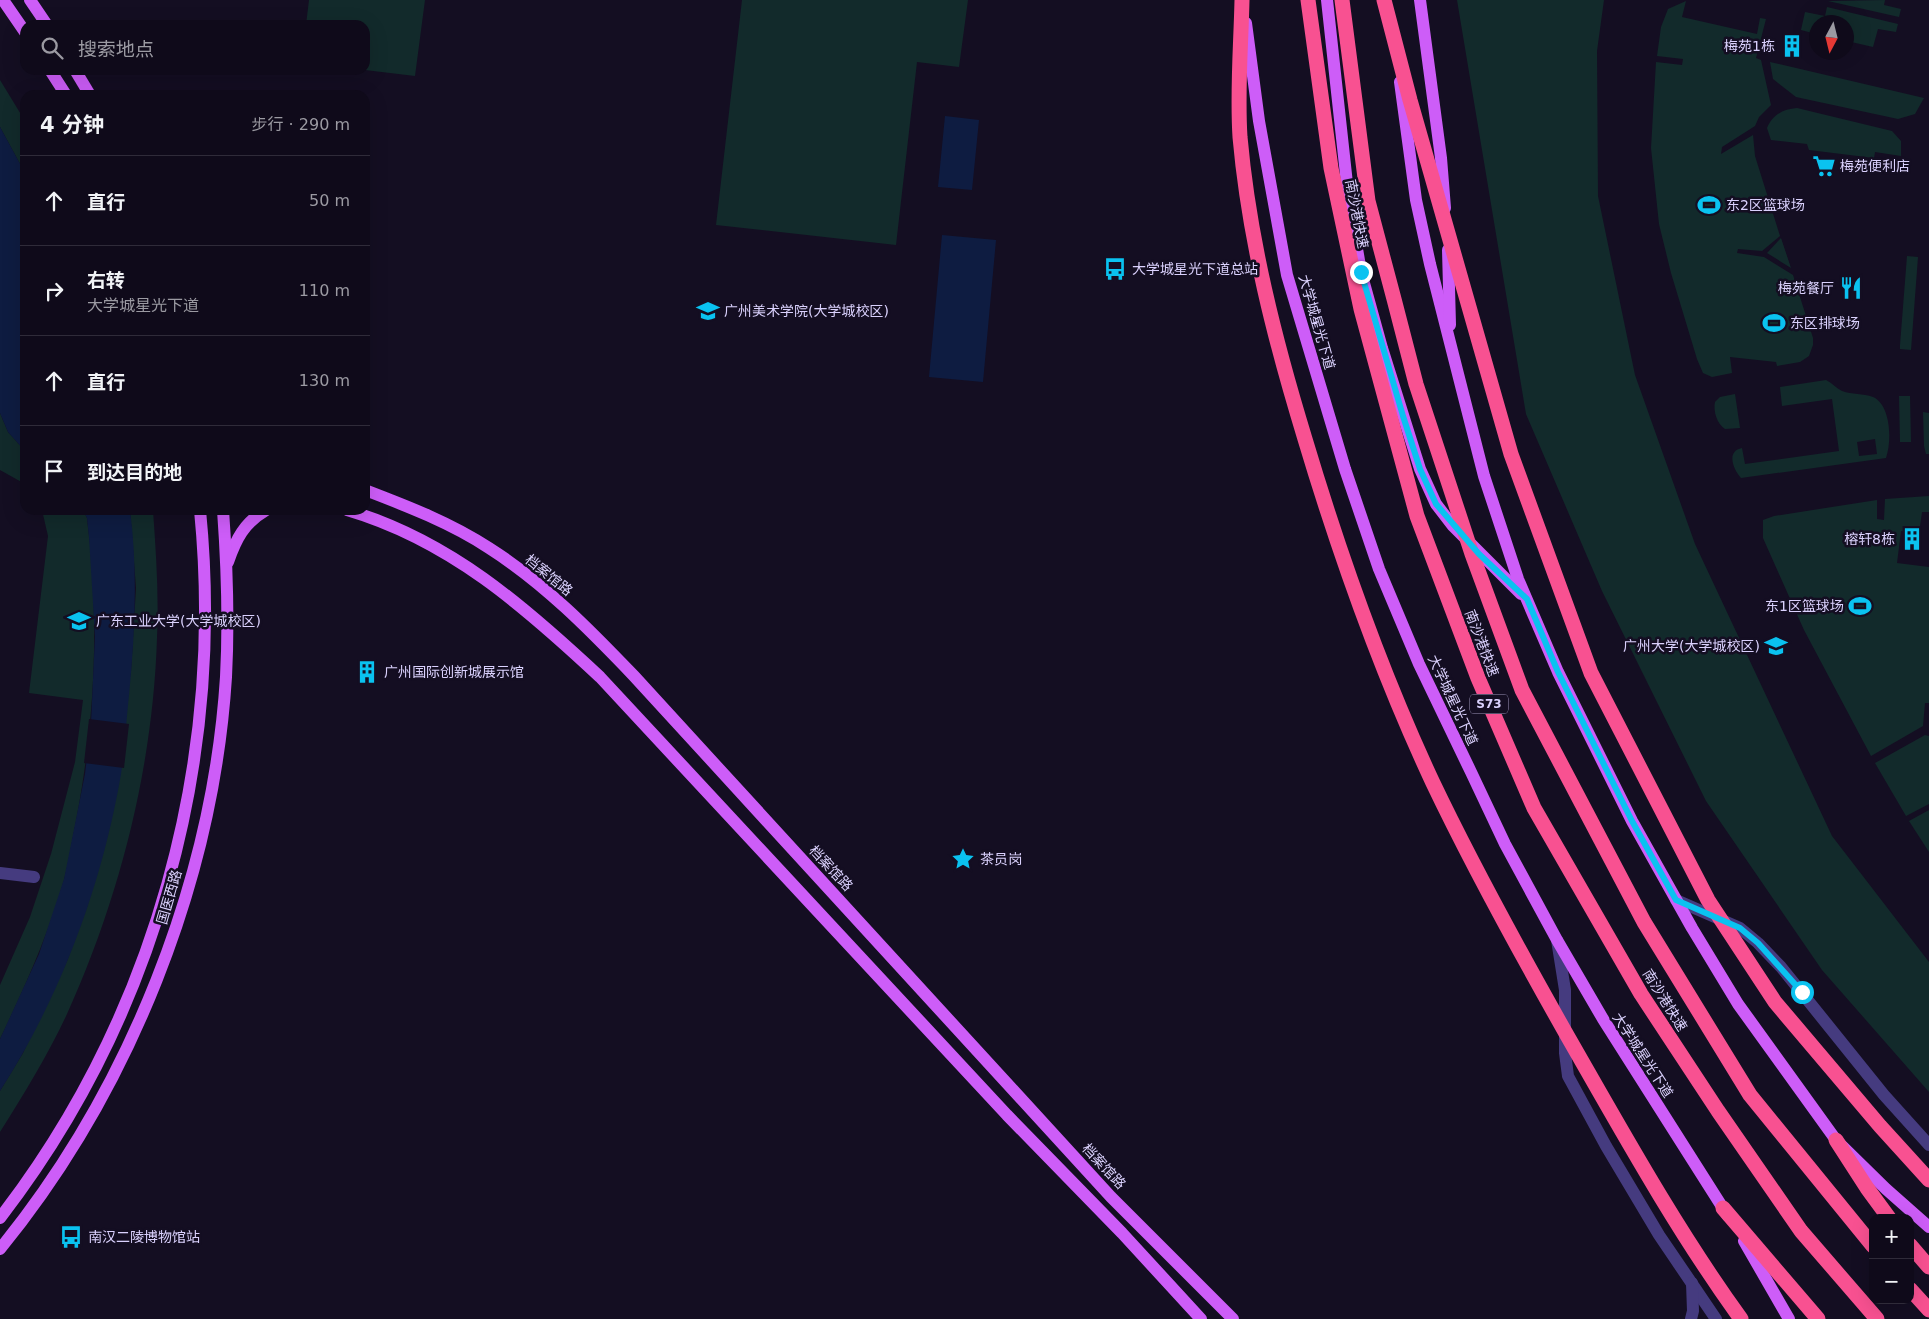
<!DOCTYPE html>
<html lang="zh">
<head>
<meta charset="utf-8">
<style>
  body { margin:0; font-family:"DejaVu Sans","Noto Sans SC",sans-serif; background:#181323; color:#f1f3f6 }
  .controls { position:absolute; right:15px; bottom:15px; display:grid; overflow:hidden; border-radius:10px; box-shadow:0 5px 20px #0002 }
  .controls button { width:45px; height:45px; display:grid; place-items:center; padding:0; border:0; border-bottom:1px solid #2f2b39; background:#0f0a1a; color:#f1f3f6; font:25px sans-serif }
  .compass { position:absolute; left:1809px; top:15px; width:45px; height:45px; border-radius:50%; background:#0f0a1a; box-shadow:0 5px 20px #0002; rotate:187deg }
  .stop { position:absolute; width:15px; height:15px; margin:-11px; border:4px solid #0ac2f0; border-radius:50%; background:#fff }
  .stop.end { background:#0ac2f0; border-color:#fff; box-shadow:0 1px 5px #0008 }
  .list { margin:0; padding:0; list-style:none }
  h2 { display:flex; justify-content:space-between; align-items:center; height:65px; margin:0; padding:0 20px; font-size:21px }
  h2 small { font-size:16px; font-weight:400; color:#9b9aa2 }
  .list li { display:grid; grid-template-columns:32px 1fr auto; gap:15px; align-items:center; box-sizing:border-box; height:90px; padding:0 20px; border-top:1px solid #2f2b39 }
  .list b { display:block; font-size:19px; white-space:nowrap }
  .list p { margin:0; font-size:16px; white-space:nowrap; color:#9b9aa2 }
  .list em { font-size:16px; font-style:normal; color:#9b9aa2 }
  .icon { flex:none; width:28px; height:28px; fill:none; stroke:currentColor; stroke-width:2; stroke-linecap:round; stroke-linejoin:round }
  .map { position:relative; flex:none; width:1929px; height:1319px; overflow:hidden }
  .search { position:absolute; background:#0f0a1a; box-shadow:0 5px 20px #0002; left:20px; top:20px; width:350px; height:55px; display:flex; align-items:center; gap:12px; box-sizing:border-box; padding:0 18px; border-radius:15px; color:#9b9aa2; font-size:19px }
  .panel { position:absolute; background:#0f0a1a; box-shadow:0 5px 20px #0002; left:20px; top:90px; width:350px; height:425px; border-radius:15px }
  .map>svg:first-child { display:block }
  .green { fill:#122a2b; fill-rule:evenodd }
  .water { fill:#0e1c41 }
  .pier { fill:#140e22 }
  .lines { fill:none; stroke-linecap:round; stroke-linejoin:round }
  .minor { stroke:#453b7f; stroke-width:12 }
  .major { stroke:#cd5df8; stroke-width:12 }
  .highway { stroke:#f85191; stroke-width:15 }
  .highway-bridge { stroke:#f85191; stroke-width:15 }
  .route { stroke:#0ac2f0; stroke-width:6 }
  .labels { text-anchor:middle; stroke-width:5; stroke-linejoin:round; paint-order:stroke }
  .shield { fill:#140e22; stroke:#9f96bb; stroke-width:1 }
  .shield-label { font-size:12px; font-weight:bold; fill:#dad1fd }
  .poi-label { font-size:14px; fill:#dad1fd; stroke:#140e22; text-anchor:start }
  .street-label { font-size:14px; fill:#dad1fd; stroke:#140e22 }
</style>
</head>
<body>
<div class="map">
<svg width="1929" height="1319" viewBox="0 0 1929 1319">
  <rect width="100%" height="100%" fill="#140e22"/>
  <g class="green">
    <path d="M309,0H425L415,76L365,70V25H306Z"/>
    <path d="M742,0H968L959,67L917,62L896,245L716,225Z"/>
    <path d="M1457,0H1604L1597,51L1598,196L1635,375L1695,544L1832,836L1929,962V1092L1822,970L1706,801L1602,591L1526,414Z"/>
    <path d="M1885,0L1884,5L1901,9L1899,17L1828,1Z"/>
    <path d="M1686,1L1682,17L1757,34L1760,18L1766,19L1756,58L1761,60L1771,105L1759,117L1755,126L1722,147L1721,154L1753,135L1755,156L1780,236L1762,251L1738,249L1737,253L1764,257L1793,275L1813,338V345L1809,356L1800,362L1777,366L1776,362L1730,357L1732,373L1712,377L1703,373L1697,359L1671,273L1659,224L1651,148L1656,62L1682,65L1683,59L1657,56L1661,27L1668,9Z"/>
    <path d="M1827,7L1898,24L1896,32L1878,29L1873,47L1847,41L1846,22H1816V34L1801,30L1805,12L1825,16Z"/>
    <path d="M1770,62L1924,98L1915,114L1898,119L1796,97L1773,79Z"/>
    <path d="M0,80L25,121V173L0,127Z"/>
    <path d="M1797,108L1892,131L1901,141V156L1875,152L1874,158L1809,150L1807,144L1771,140L1767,128C1772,115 1783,109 1797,108Z"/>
    <path d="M1781,238L1791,268L1767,253Z"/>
    <path d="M1907,256L1918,257L1911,350L1900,349V345Z"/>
    <path d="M1826,380C1832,383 1836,388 1842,391C1852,395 1863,393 1873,397C1891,405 1892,441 1886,458L1741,478C1733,469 1726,451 1742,448L1745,464L1839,451L1832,399L1782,406L1780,387ZM1875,439L1877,454L1859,456L1857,442Z"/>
    <path d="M1735,394L1740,428L1725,429C1717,424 1713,411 1715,402L1720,397Z"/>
    <path d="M1899,396H1910L1911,442H1900Z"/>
    <path d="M1923,412L1929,413V454H1926L1924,446Z"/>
    <path d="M0,413L8,432L25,451V484L0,470Z"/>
    <path d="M1929,496V512H1922L1919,533L1901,531L1897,563L1929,567V703H1925L1923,726L1871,756L1804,630L1763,538V520L1774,516L1877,500V519L1884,520L1885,499Z"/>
    <path d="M42,510H83L87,518C100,619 95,721 76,821C72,840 69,861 64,880C48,935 25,987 0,1039V985L30,917L51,854L75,762L83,700L29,693L48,536Z"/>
    <path d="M130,510H153C156,553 159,595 157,638C153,767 120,897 67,1014C48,1055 24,1094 0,1132V1091L23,1053L67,961L87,907L102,853L131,671L136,588Z"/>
    <path d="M1925,735L1929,736V804L1906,816L1875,763Z"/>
    <path d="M1929,810V852L1909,821Z"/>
  </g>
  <g class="water">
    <path d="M945,116L979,120L972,190L938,187Z"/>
    <path d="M0,127L25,173V451L8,432L0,413Z"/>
    <path d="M942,235L996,240L983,382L929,377Z"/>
    <path d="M83,510H130C138,571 135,634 129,695C126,722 125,748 121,774C102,885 61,996 0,1091V1039L39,954L64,879L85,774L91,723L95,636L89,537L87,518Z"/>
  </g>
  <path class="pier" d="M89,719L129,724L124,768L84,763Z"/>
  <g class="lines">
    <g class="minor">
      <path d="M0,873L34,877"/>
      <path d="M1676,900L1740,928L1758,943L1781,967L1884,1095L1929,1145"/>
      <path d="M1557,940L1565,990V1053L1568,1076L1606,1146L1659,1235L1716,1319"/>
      <path d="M1691,1319L1693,1311L1692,1283"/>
    </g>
    <g class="major">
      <path d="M3,0L25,32"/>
      <path d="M30,0L47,25"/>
      <path d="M1327,0L1349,202L1361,272L1382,348L1420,469L1436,504L1453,526L1521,594"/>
      <path d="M1420,0L1441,158L1445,208"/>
      <path d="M1246,23L1259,121L1287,275L1345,469L1379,569L1419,664L1471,772L1505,844L1557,940L1603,1019L1728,1216"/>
      <path d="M50,70L66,95"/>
      <path d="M75,70L90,95"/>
      <path d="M1400,82L1416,200L1430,264L1484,476L1518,579L1558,672L1632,821L1692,928L1738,1004L1836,1140L1886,1189L1929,1227"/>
      <path d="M1448,250L1450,325"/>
      <path d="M365,490C407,506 451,523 489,548C544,583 590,630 634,676L1111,1197L1233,1319"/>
      <path d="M347,510C449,540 524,606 600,677L1007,1115L1122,1233L1201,1319"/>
      <path d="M228,562C236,539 244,523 266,510"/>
      <path d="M0,1218C155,1017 225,763 200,510"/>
      <path d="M1744,1241L1789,1319"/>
      <path d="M0,1249C129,1091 213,881 226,677C229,621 227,565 223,510"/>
    </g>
    <g class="highway">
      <path d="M1308,0L1331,168L1361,309L1417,516L1478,678L1534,808L1641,994L1718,1111L1801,1231L1877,1319"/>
      <path d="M1836,1140L1867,1188L1889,1218"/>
      <path d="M1723,1208L1818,1319"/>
      <path d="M1910,1245L1929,1267"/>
      <path d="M1910,1289L1929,1310"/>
    </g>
    <g class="highway-bridge">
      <path d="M1242,0C1241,46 1237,91 1240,137C1249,239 1275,341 1305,439C1340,556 1381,672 1433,783C1474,869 1521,954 1568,1037C1623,1133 1676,1229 1741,1319"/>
      <path d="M1342,0L1368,201L1394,299L1416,384L1472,554L1522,690L1644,922L1750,1095L1873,1246"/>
      <path d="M1384,0L1410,100L1511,454L1591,673L1708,900L1775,1002L1880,1126L1929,1180"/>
    </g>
  </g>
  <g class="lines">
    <path class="route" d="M1361,272L1403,416L1420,469L1436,504L1479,554L1527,599L1558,672L1632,821L1676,900L1740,928L1758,943L1802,992"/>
  </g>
  <defs>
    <symbol id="building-bare" viewBox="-9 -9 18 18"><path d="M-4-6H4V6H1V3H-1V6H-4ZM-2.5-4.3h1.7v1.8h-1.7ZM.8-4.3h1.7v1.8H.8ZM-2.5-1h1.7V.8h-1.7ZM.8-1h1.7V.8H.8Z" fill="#0ac2f0" stroke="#140e22" stroke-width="2.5" paint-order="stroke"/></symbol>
    <symbol id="supermarket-bare" viewBox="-9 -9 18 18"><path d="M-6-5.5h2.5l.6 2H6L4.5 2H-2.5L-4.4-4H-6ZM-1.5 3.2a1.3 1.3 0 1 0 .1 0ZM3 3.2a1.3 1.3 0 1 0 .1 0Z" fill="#0ac2f0" stroke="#140e22" stroke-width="2.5" paint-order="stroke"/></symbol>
    <symbol id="stadium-bare" viewBox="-9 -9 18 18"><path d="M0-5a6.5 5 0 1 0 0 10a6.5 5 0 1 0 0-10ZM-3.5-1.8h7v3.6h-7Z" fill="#0ac2f0" stroke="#140e22" stroke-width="2.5" paint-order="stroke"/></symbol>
    <symbol id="bus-bare" viewBox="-9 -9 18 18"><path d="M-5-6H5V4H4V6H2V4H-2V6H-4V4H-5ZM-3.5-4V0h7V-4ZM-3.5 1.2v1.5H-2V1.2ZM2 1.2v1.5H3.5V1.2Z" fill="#0ac2f0" stroke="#140e22" stroke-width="2.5" paint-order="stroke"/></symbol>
    <symbol id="restaurant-bare" viewBox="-9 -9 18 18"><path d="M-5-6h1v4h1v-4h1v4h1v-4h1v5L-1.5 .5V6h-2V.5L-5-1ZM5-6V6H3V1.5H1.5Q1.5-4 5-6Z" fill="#0ac2f0" stroke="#140e22" stroke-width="2.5" paint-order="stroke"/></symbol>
    <symbol id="university-bare" viewBox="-9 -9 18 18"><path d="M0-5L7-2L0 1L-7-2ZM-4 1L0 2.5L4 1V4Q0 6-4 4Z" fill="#0ac2f0" stroke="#140e22" stroke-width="2.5" paint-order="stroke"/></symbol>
    <symbol id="sight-bare" viewBox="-9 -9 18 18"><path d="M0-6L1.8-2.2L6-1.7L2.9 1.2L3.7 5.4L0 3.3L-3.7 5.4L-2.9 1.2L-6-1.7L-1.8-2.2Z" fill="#0ac2f0" stroke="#140e22" stroke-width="2.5" paint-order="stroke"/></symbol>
  </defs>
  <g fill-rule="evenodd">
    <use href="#building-bare" x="1776" y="30" width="32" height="32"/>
    <use href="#supermarket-bare" x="1808" y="150" width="32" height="32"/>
    <use href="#stadium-bare" x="1693" y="189" width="32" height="32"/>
    <use href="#bus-bare" x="1099" y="253" width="32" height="32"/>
    <use href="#restaurant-bare" x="1835" y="272" width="32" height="32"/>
    <use href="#university-bare" x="692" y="295" width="32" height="32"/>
    <use href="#stadium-bare" x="1758" y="307" width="32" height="32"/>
    <use href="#building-bare" x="1896" y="523" width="32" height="32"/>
    <use href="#stadium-bare" x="1844" y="590" width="32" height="32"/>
    <use href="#university-bare" x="63" y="605" width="32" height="32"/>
    <use href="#university-bare" x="1760" y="630" width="32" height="32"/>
    <use href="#building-bare" x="351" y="656" width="32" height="32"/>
    <use href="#sight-bare" x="947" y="843" width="32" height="32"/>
    <use href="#bus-bare" x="55" y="1221" width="32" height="32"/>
  </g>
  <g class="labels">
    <rect class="shield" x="1470" y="694.5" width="38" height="19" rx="4"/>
    <g class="shield-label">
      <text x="1489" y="708">S73</text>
    </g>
    <g class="poi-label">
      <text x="1775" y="51" text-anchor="end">梅苑1栋</text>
      <text x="1840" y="171">梅苑便利店</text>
      <text x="1726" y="210">东2区篮球场</text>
      <text x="1132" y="274">大学城星光下道总站</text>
      <text x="1834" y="293" text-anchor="end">梅苑餐厅</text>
      <text x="724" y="316">广州美术学院(大学城校区)</text>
      <text x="1790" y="328">东区排球场</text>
      <text x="1895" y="544" text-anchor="end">榕轩8栋</text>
      <text x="1844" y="611" text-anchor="end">东1区篮球场</text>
      <text x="96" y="626">广东工业大学(大学城校区)</text>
      <text x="1760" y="651" text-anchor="end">广州大学(大学城校区)</text>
      <text x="384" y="677">广州国际创新城展示馆</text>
      <text x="980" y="864">茶员岗</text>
      <text x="88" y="1242">南汉二陵博物馆站</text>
    </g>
    <g class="street-label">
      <text transform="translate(1357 214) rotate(79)" y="5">南沙港快速</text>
      <text transform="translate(1317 322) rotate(74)" y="5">大学城星光下道</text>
      <text transform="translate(549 575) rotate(39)" y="5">档案馆路</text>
      <text transform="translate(1482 643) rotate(69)" y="5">南沙港快速</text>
      <text transform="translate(1453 700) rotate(65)" y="5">大学城星光下道</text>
      <text transform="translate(831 868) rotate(47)" y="5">档案馆路</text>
      <text transform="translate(169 897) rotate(-74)" y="5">国医西路</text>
      <text transform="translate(1665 1000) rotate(58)" y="5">南沙港快速</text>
      <text transform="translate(1643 1055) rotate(57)" y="5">大学城星光下道</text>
      <text transform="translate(1104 1166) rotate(47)" y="5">档案馆路</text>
    </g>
  </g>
</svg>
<div class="controls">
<button>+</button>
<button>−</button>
</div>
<svg class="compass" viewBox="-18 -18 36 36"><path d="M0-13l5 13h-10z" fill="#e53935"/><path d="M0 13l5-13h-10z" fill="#9b9aa2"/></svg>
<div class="stop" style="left:1802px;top:992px"></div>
<div class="stop end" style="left:1361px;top:272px"></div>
<div class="search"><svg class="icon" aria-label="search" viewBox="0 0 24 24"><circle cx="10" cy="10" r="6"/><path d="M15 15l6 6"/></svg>搜索地点</div>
<section class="panel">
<h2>4 分钟<small>步行 · 290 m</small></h2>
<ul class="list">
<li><svg class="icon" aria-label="ahead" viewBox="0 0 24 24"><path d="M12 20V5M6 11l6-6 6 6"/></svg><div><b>直行</b></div><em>50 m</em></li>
<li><svg class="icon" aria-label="right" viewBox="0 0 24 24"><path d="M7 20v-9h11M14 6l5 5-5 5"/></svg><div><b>右转</b><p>大学城星光下道</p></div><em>110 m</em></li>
<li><svg class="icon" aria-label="ahead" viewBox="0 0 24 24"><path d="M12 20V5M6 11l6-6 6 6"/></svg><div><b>直行</b></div><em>130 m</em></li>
<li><svg class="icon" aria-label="arrive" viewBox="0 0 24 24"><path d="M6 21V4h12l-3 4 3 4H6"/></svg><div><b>到达目的地</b></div></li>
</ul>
</section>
</div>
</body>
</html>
